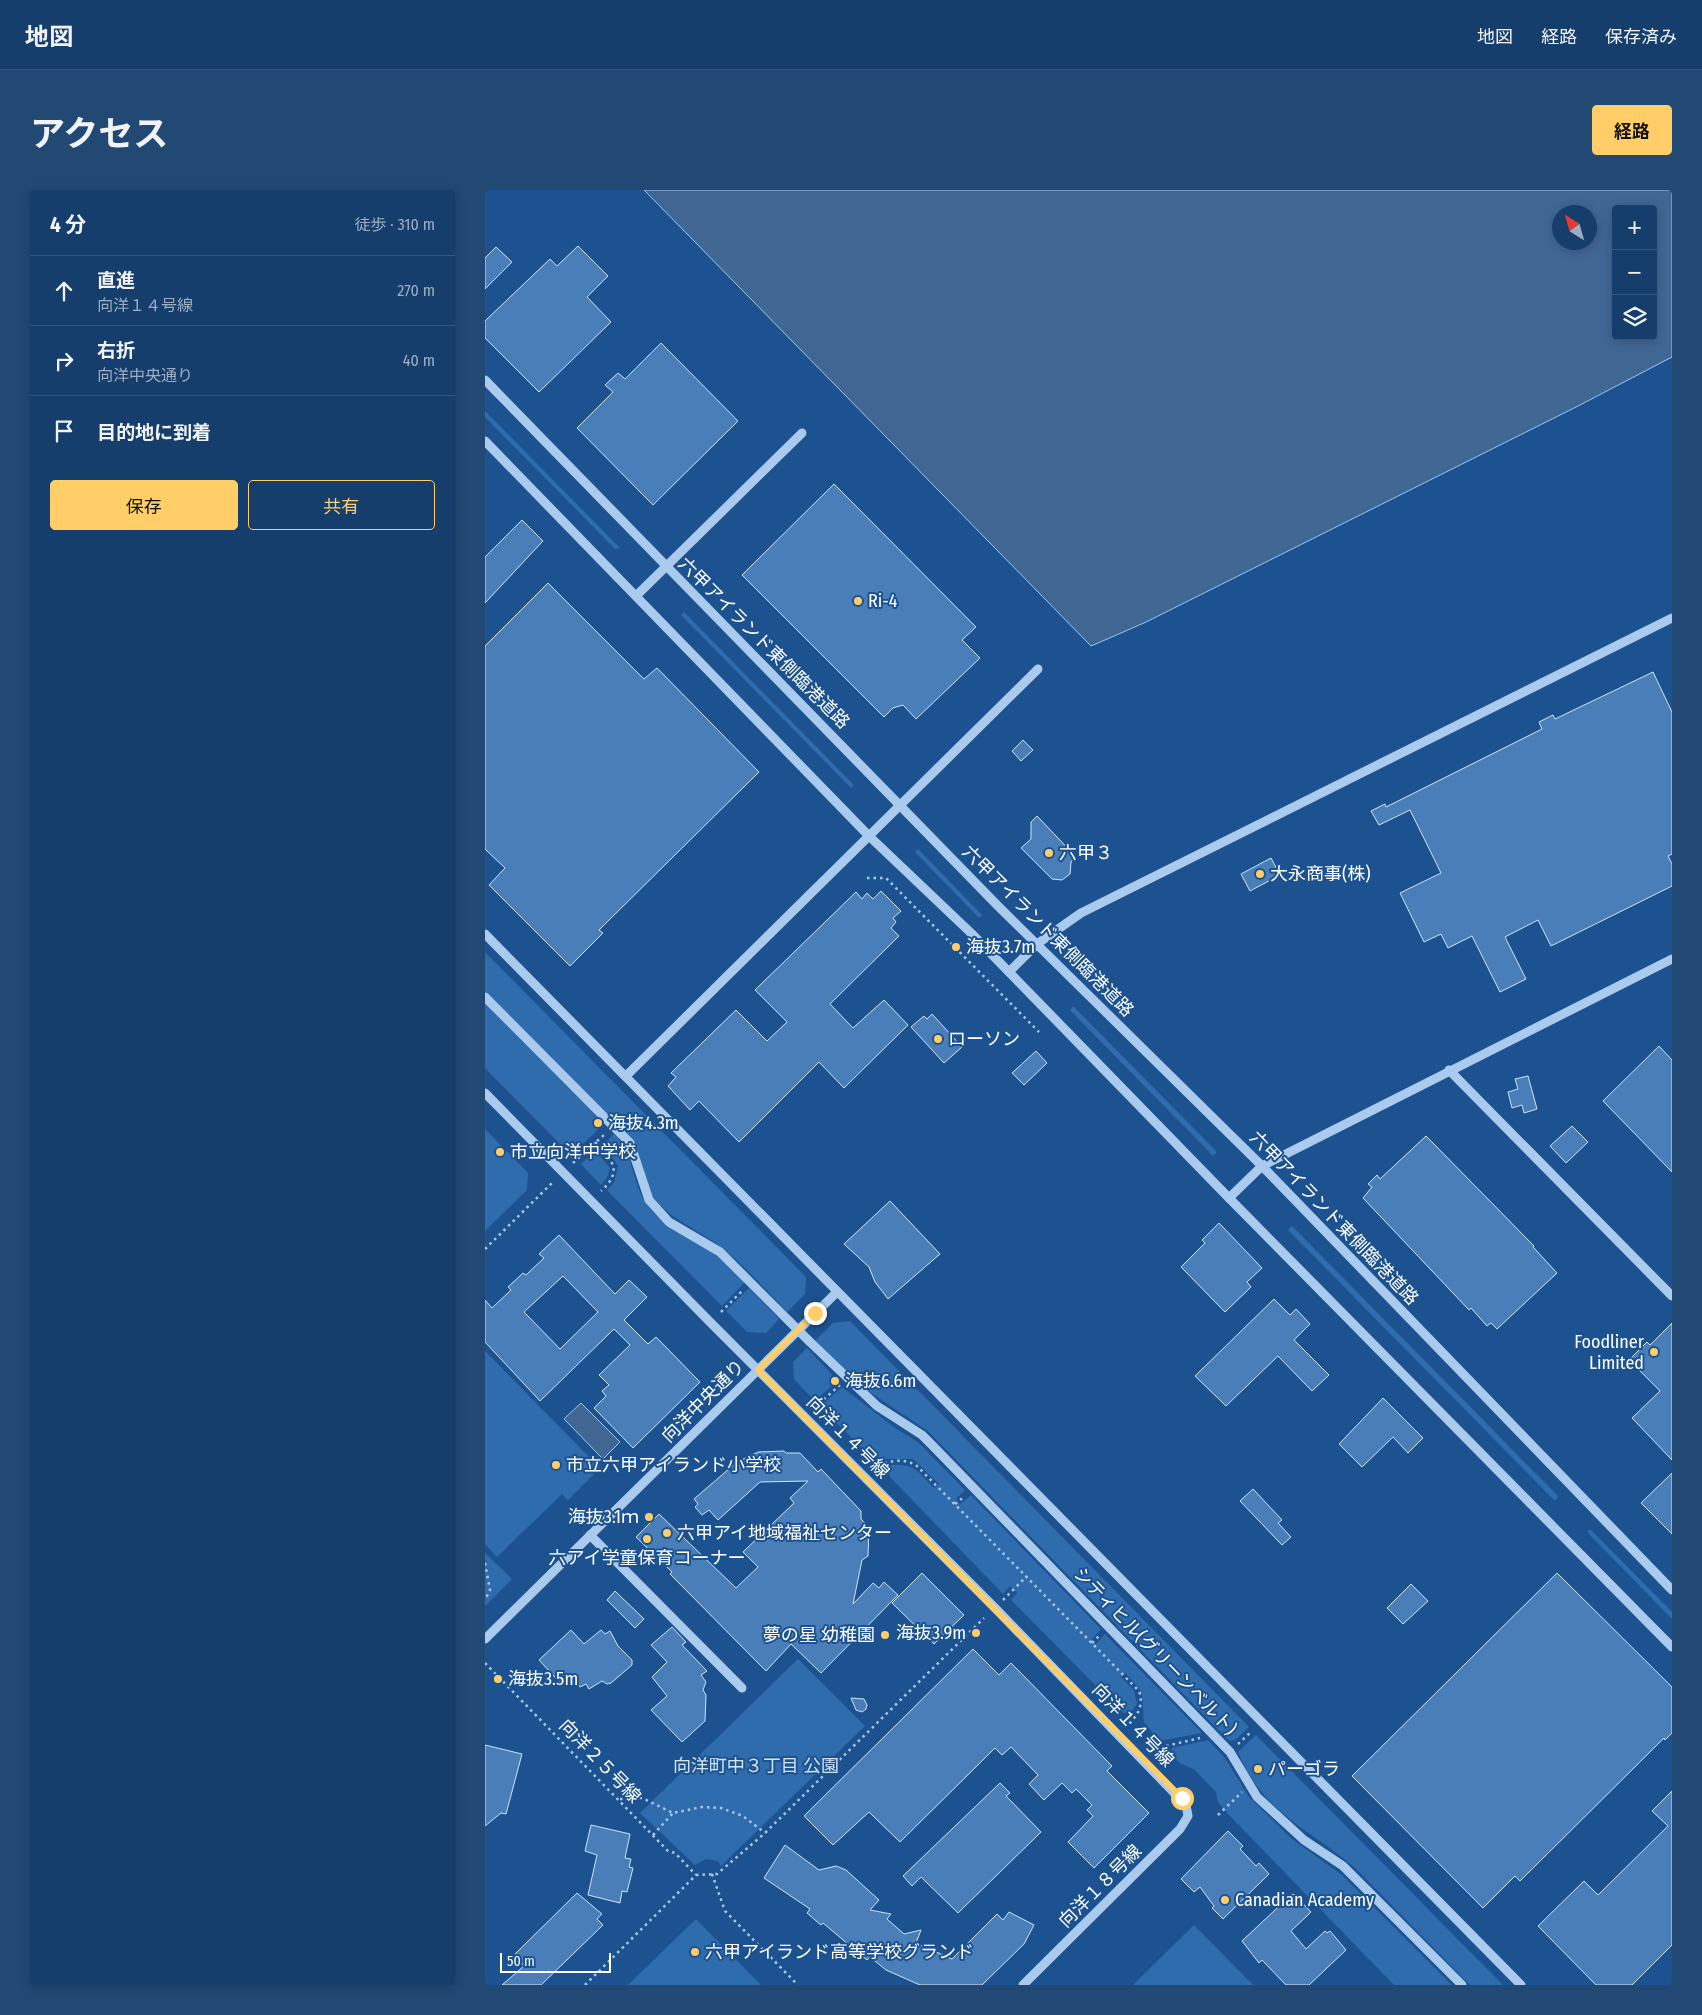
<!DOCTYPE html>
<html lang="ja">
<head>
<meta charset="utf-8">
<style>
  body { margin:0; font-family:"Fira Sans Condensed","Noto Sans JP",sans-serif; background:#224974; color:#f1f3f6 }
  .controls { position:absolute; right:15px; top:15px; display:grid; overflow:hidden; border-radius:5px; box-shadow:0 2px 12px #0003 }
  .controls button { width:45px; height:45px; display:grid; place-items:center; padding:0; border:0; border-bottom:1px solid #34577f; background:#153e6c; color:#f1f3f6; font:25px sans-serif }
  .compass { position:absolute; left:1067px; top:15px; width:45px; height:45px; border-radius:50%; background:#153e6c; box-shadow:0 2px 12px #0003; rotate:323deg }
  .scale { position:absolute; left:15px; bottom:12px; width:111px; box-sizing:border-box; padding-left:5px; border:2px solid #fff; border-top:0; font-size:14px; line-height:18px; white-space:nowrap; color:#fff; -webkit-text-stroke:4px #1c5290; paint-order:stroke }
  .stop { position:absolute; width:15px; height:15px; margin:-11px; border:4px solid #ffce68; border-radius:50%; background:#fff }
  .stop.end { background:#ffce68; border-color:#fff; box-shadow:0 1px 5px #0008 }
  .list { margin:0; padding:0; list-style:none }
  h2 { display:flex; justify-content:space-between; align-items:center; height:65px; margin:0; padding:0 20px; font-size:21px }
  h2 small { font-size:16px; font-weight:400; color:#9daec2 }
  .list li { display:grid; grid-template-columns:32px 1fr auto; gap:15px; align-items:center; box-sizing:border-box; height:70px; padding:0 20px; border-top:1px solid #34577f }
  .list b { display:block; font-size:19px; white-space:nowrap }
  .list p { margin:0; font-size:16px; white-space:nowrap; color:#9daec2 }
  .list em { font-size:16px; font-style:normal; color:#9daec2 }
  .actions { display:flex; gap:10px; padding:15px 20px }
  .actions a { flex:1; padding:11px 0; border:1px solid #ffce68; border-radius:5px; text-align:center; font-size:18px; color:#ffce68 }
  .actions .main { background:#ffce68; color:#111 }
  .icon { flex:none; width:28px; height:28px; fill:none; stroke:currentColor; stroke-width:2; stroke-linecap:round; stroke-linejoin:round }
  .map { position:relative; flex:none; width:1187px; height:1795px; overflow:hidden; border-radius:5px }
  header { display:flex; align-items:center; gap:30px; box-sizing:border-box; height:70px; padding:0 25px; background:#153e6c; border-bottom:1px solid #34577f }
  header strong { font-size:24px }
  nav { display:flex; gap:28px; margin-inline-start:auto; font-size:18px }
  .intro { display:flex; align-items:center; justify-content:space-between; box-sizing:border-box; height:120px; padding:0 30px }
  h1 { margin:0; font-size:35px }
  .button { padding:12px 22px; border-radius:5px; background:#ffce68; color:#111; font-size:18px; font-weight:700 }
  main { display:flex; gap:30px; padding:0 30px }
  aside { flex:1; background:#153e6c; border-radius:5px; box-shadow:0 2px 12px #0003 }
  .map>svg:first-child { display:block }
  .green { fill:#2f6cae }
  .water { fill:#406794; stroke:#9dc6f0; fill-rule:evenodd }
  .building { fill:#497eb9; stroke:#d0e4fa; fill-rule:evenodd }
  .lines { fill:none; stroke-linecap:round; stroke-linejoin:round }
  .path { stroke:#aacbee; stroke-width:2.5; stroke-dasharray:2.5 4; stroke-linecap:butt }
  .minor { stroke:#aacbee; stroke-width:9 }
  .minor-bridge { stroke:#aacbee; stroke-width:9 }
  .route { stroke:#ffce68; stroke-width:6 }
  .poi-dot { fill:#ffce68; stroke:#1c5290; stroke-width:2 }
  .labels { text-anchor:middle; stroke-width:4; stroke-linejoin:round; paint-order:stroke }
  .poi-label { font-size:18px; fill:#fff; stroke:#1c5290; text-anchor:start }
  .street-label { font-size:18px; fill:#fff; stroke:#1c5290 }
  .park-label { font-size:18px; fill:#d0e4fa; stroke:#1c5290 }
</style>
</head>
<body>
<header>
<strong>地図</strong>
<nav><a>地図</a><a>経路</a><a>保存済み</a></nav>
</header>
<div class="intro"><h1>アクセス</h1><a class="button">経路</a></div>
<main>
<aside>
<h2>4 分<small>徒歩 · 310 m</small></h2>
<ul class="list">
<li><svg class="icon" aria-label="ahead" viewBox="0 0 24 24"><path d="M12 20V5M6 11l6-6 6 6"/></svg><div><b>直進</b><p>向洋１４号線</p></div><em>270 m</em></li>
<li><svg class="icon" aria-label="right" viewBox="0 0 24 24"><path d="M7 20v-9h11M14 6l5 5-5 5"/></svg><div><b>右折</b><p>向洋中央通り</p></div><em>40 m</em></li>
<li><svg class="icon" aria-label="arrive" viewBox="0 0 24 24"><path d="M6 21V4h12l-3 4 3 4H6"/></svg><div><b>目的地に到着</b></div></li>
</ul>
<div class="actions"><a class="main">保存</a><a>共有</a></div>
</aside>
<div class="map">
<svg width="1187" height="1795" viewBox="0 0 1187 1795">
  <rect width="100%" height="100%" fill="#1c5290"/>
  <g class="green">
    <path d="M0,221L135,358L130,359L0,227Z"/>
    <path d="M199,422L369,595L366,598L196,425Z"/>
    <path d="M433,659L497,725L496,727H493L430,662Z"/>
    <path d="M0,762L321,1087L320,1104L302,1122C280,1099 257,1073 232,1054C209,1038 184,1028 167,1006L140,942L0,801Z"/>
    <path d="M0,813L119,934L86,965L0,878Z"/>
    <path d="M588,816L732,962L728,966L585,820Z"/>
    <path d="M0,939L43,983L42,1000L0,1041Z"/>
    <path d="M129,944C150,964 146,995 164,1017C181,1038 208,1048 230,1064C240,1072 249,1082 258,1091L259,1093L237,1116L122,1000L129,993L133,976L119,954Z"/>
    <path d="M111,961L125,978L122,988L116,995L96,974Z"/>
    <path d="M807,1036L1073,1306L1072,1309L1069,1310L803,1040Z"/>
    <path d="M264,1098L294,1129L281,1143L262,1142L241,1121Z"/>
    <path d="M365,1131L764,1537L750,1550L744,1551L443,1241L386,1203L330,1151L348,1133Z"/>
    <path d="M322,1158L353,1191L334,1207L327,1208L309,1189L308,1172Z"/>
    <path d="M0,1161L115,1278L83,1310L77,1304L12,1367L0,1354Z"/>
    <path d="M357,1197L410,1238L433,1252L480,1300L471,1309L475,1314L486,1305L616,1439L607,1449L611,1454L620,1444L717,1543L674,1551L659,1532C656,1503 663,1506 640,1483L636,1487L649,1500L652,1514L647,1521L638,1523L526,1410L532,1403L525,1396L518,1404L406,1288L402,1280L406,1275C432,1274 432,1281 449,1298L454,1294L428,1269H388L339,1220V1213Z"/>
    <path d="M1103,1340H1106L1187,1422V1429L1103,1343Z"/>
    <path d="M0,1363L27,1389L0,1416Z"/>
    <path d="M313,1469L380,1536L236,1676L233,1671L221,1669L210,1675L155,1623Z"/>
    <path d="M771,1545L1018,1795H985L870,1678C826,1640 776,1622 753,1562Z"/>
    <path d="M723,1550L740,1568L764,1607L807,1649L857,1685L967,1795H909L743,1624L733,1612L731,1602L709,1579L696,1574L685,1563L687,1558Z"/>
    <path d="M211,1729L276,1795H143Z"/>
    <path d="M709,1735L768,1795H648Z"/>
  </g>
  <g class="water">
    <path d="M159,0H1187V167L1093,216L659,433L606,456ZM1131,19H1168V146H1131ZM1074,22H1104V52H1074Z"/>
    <path d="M96,1213L135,1252L118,1269L79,1229Z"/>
  </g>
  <g class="building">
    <path d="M93,56L123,86L102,107L126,132L54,202L0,148V131L65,69L72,76Z"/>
    <path d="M11,57L27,72L0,99V68Z"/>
    <path d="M176,153L253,231L168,315L92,238L128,202L120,195L133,183L140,189Z"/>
    <path d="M349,294L491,437L477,450L495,468L431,529L418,515L408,518L399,527L257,385Z"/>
    <path d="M37,330L58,351L0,413V367Z"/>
    <path d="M63,393L159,489L172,478L274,582L114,740L118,743L85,776L4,695L20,678L0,659V456Z"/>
    <path d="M1168,482L1187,522V664L1183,666L1187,674V696L1066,756L1053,730L1020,747L1041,789L1015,802L987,746L963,758L956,744L939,752L915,703L956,683L925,620L894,635L886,621L900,614L901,617L1057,539L1054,532L1068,525L1070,529Z"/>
    <path d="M538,550L548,560L536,571L527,561Z"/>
    <path d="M552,626L591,667L586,672L585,684L577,690L567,689L536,658L546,649V632Z"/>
    <path d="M786,668L795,685L765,701L756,684Z"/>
    <path d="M396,701L416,721L408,728L411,732L406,738L414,746L345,814L368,838L399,810L423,835L359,898L334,872L254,952L214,911L205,920L183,896L191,887L186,883L251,820L282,851L302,832L270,800L371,702L377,709L382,703L388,709Z"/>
    <path d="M447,824L477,857L459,873L426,837L439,826L442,829Z"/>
    <path d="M1174,856L1187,870V982L1118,911Z"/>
    <path d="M551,861L562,873L539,895L527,883Z"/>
    <path d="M1043,886L1052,919L1039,923L1037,915L1027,918L1023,902L1033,899L1030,889Z"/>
    <path d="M1087,936L1103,952L1081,973L1065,956Z"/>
    <path d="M941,946L1049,1056L1048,1057L1072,1083L1012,1139L1006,1133L1002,1136L986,1118L984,1120L878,1008L887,997L883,994L892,985L895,989Z"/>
    <path d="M405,1011L455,1064L403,1109L390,1092L384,1077L359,1054Z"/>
    <path d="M734,1033L777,1078L762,1092L766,1097L740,1122L696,1077L720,1053L717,1050Z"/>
    <path d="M74,1045L130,1104L144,1090L162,1107L139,1130L163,1154L171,1147L215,1192L148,1258L109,1218L121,1206L117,1201L124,1195L114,1185L145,1155L129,1139L55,1211L0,1152V1110L7,1118L26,1100L23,1097L38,1083L41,1085L59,1068L54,1064ZM78,1086L113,1122L75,1159L39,1122Z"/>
    <path d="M789,1109L805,1125L811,1119L825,1134L809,1150L844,1185L827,1201L793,1166L741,1216L710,1186Z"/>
    <path d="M1187,1133V1270L1147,1228L1175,1201L1144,1170L1162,1152L1165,1155Z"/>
    <path d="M898,1208L938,1248L923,1263L908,1247L877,1277L854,1254Z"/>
    <path d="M299,1261L301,1263H315L333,1282L336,1279L376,1321V1329L384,1338L383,1366L377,1370L368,1414L388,1393L394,1398L399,1392L413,1405L336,1483L306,1454L281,1481L185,1384L187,1382L151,1347L174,1324L251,1398L273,1377L258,1362L309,1313L305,1308L323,1291L275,1292L233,1330L224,1320L217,1325L210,1317L213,1314L209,1309L252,1272L273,1262Z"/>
    <path d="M1187,1283V1344L1156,1313Z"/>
    <path d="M768,1299L797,1330L793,1333L806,1347L797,1355L755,1311Z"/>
    <path d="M437,1383L479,1425L449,1454L407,1413Z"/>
    <path d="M1072,1383L1187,1497V1543L1180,1550L1179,1548L1035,1691L1030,1686L998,1718L867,1586Z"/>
    <path d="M926,1394L943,1411L918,1434L902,1418Z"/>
    <path d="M130,1401L159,1429L150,1438L122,1410Z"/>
    <path d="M187,1437L201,1452L197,1455L222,1481L216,1485L221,1492L218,1500L221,1505L220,1531L197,1552L166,1520L182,1506L167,1487L182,1472L166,1455Z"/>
    <path d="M86,1440L99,1454L116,1440L120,1444L125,1441L133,1456L147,1470V1475L126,1493L122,1494L117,1491L104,1499L101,1494L95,1497L88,1487L77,1495L54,1470Z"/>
    <path d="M488,1459L514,1485L526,1473L627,1576L622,1581L664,1623L609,1678L583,1652L608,1626L602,1620L607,1615L591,1599L587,1603L577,1593L559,1610L544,1594L553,1585L526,1557L517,1565L510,1558L415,1652L384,1622L348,1655L319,1626Z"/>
    <path d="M366,1508L379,1509L382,1515L381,1519L377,1522L371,1520Z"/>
    <path d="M0,1555L37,1564L21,1624L16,1623L0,1636Z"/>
    <path d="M515,1593L525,1603L521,1606L556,1642L473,1723L436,1687L427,1696L418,1686Z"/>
    <path d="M1187,1601V1755L1147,1795H1111L1053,1736L1099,1691L1113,1705L1183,1636L1167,1621Z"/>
    <path d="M106,1635L145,1644L140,1668L146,1669L144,1677L148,1678L142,1702L137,1701L135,1713L103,1705L112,1665L100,1661Z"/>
    <path d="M743,1641L758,1656L755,1659L771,1676L774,1673L784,1684L738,1729L727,1718L729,1716L715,1697L709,1702L696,1689Z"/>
    <path d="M300,1655L334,1680L351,1676L361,1680L394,1710L385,1720L406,1724L402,1729L419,1744L436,1740L431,1753L467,1769L512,1724L518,1730L524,1722L549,1735L539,1754L497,1795H435L401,1780L385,1767L382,1770L338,1733L336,1735L322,1723L325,1719L279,1688Z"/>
    <path d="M92,1703L117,1724L112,1729L118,1735L56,1795H17L39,1776L29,1765Z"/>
    <path d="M809,1704L826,1722L806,1741L821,1759L840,1741L842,1743L845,1741L861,1760L824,1795H801L777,1770L774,1773L757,1751L806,1705Z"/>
  </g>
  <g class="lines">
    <g class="path">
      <path d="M382,688H401L554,842"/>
      <path d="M110,952C128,971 138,981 116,1001"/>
      <path d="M88,973L120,944"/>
      <path d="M0,1059L69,991"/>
      <path d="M236,1122L258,1100"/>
      <path d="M329,1218L355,1195"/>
      <path d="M387,1277C402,1272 416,1267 431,1275L654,1501C659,1515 653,1525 643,1535"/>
      <path d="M470,1314L480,1306"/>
      <path d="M0,1373L5,1400L0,1410"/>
      <path d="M518,1410L542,1386"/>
      <path d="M607,1453L615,1445"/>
      <path d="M0,1473L183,1661L190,1663L211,1685"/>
      <path d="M753,1554L767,1541"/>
      <path d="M671,1564L681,1556L715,1548"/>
      <path d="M135,1609L157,1608L188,1623L217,1617L236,1618L258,1626L280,1643"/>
      <path d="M733,1625L757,1602"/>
      <path d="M168,1645L188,1623"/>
      <path d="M227,1684L240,1721L313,1795"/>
      <path d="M211,1685L232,1684L280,1643L499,1428"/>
      <path d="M100,1795L211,1685"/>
    </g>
    <g class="minor">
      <path d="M0,190L513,716L777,976L1187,1400"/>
      <path d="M0,251L384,646L486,743L744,1008L1187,1457"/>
      <path d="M152,405L317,243"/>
      <path d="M0,744L1036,1795"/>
      <path d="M524,782L552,754L596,723L1187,428"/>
      <path d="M0,807L145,953L164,1010L184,1032L235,1062L305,1132"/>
      <path d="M964,880L1187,1106"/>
      <path d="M141,886L553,479"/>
      <path d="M0,903L226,1133L510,1418L701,1615L703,1626L695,1639L538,1795"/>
      <path d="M744,1008L777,976L1187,769"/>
      <path d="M324,1151L392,1216L437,1245L447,1255L745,1562L772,1607L819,1650L858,1676L977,1795"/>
      <path d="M105,1345L257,1498"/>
      <path d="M0,1449L352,1102"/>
    </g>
    <path class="minor-bridge" d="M305,1132L324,1151"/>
  </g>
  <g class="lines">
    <path class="route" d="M330,1123L273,1180L697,1608"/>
  </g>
  <g class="poi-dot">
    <circle cx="373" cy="411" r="5"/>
    <circle cx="564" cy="663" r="5"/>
    <circle cx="775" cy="684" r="5"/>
    <circle cx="471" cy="757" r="5"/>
    <circle cx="453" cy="849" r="5"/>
    <circle cx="113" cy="933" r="5"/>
    <circle cx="15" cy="962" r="5"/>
    <circle cx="1169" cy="1162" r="5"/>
    <circle cx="350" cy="1191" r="5"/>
    <circle cx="71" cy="1275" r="5"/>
    <circle cx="164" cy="1327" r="5"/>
    <circle cx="182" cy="1343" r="5"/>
    <circle cx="162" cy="1349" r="5"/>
    <circle cx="491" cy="1443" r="5"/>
    <circle cx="400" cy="1445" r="5"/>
    <circle cx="13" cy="1489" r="5"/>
    <circle cx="773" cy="1579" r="5"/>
    <circle cx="740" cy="1710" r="5"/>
    <circle cx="210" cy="1762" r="5"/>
  </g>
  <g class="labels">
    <g class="poi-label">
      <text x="383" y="417">Ri-4</text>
      <text x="574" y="669">六甲３</text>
      <text x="785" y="690">大永商事(株)</text>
      <text x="481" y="763">海抜3.7m</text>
      <text x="463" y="855">ローソン</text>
      <text x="123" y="939">海抜4.3m</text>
      <text x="25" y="968">市立向洋中学校</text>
      <text x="1159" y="1158" text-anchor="end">Foodliner<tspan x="1159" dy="21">Limited</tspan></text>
      <text x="360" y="1197">海抜6.6m</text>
      <text x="81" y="1281">市立六甲アイランド小学校</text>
      <text x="154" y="1333" text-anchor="end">海抜3.1ｍ</text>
      <text x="192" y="1349">六甲アイ地域福祉センター</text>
      <text x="162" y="1374" text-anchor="middle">六アイ学童保育コーナー</text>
      <text x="481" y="1449" text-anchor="end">海抜3.9m</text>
      <text x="390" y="1451" text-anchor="end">夢の星 幼稚園</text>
      <text x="23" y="1495">海抜3.5m</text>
      <text x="783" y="1585">パーゴラ</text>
      <text x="750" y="1716">Canadian Academy</text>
      <text x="220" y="1768">六甲アイランド高等学校グランド</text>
    </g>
    <g class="street-label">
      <text transform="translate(279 453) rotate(45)" y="6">六甲アイランド東側臨港道路</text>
      <text transform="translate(563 741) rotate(45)" y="6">六甲アイランド東側臨港道路</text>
      <text transform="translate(849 1028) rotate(46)" y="6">六甲アイランド東側臨港道路</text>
      <text transform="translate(218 1211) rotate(-45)" y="6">向洋中央通り</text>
      <text transform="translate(363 1247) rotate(45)" y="6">向洋１４号線</text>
      <text transform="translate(670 1461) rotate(46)" y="6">シティヒル(グリーンベルト)</text>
      <text transform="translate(648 1535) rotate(46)" y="6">向洋１４号線</text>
      <text transform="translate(115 1571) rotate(46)" y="6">向洋２５号線</text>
      <text transform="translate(615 1696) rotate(-45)" y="6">向洋１８号線</text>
    </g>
    <g class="park-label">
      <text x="271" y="1582">向洋町中３丁目 公園</text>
    </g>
  </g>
</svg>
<div class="controls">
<button>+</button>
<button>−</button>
<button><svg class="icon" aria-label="layers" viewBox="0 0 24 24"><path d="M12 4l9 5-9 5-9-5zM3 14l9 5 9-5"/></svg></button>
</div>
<svg class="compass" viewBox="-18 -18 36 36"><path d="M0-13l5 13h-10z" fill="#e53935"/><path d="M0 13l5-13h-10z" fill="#9daec2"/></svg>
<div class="scale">50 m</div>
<div class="stop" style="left:697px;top:1608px"></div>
<div class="stop end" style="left:330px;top:1123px"></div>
</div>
</main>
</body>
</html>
